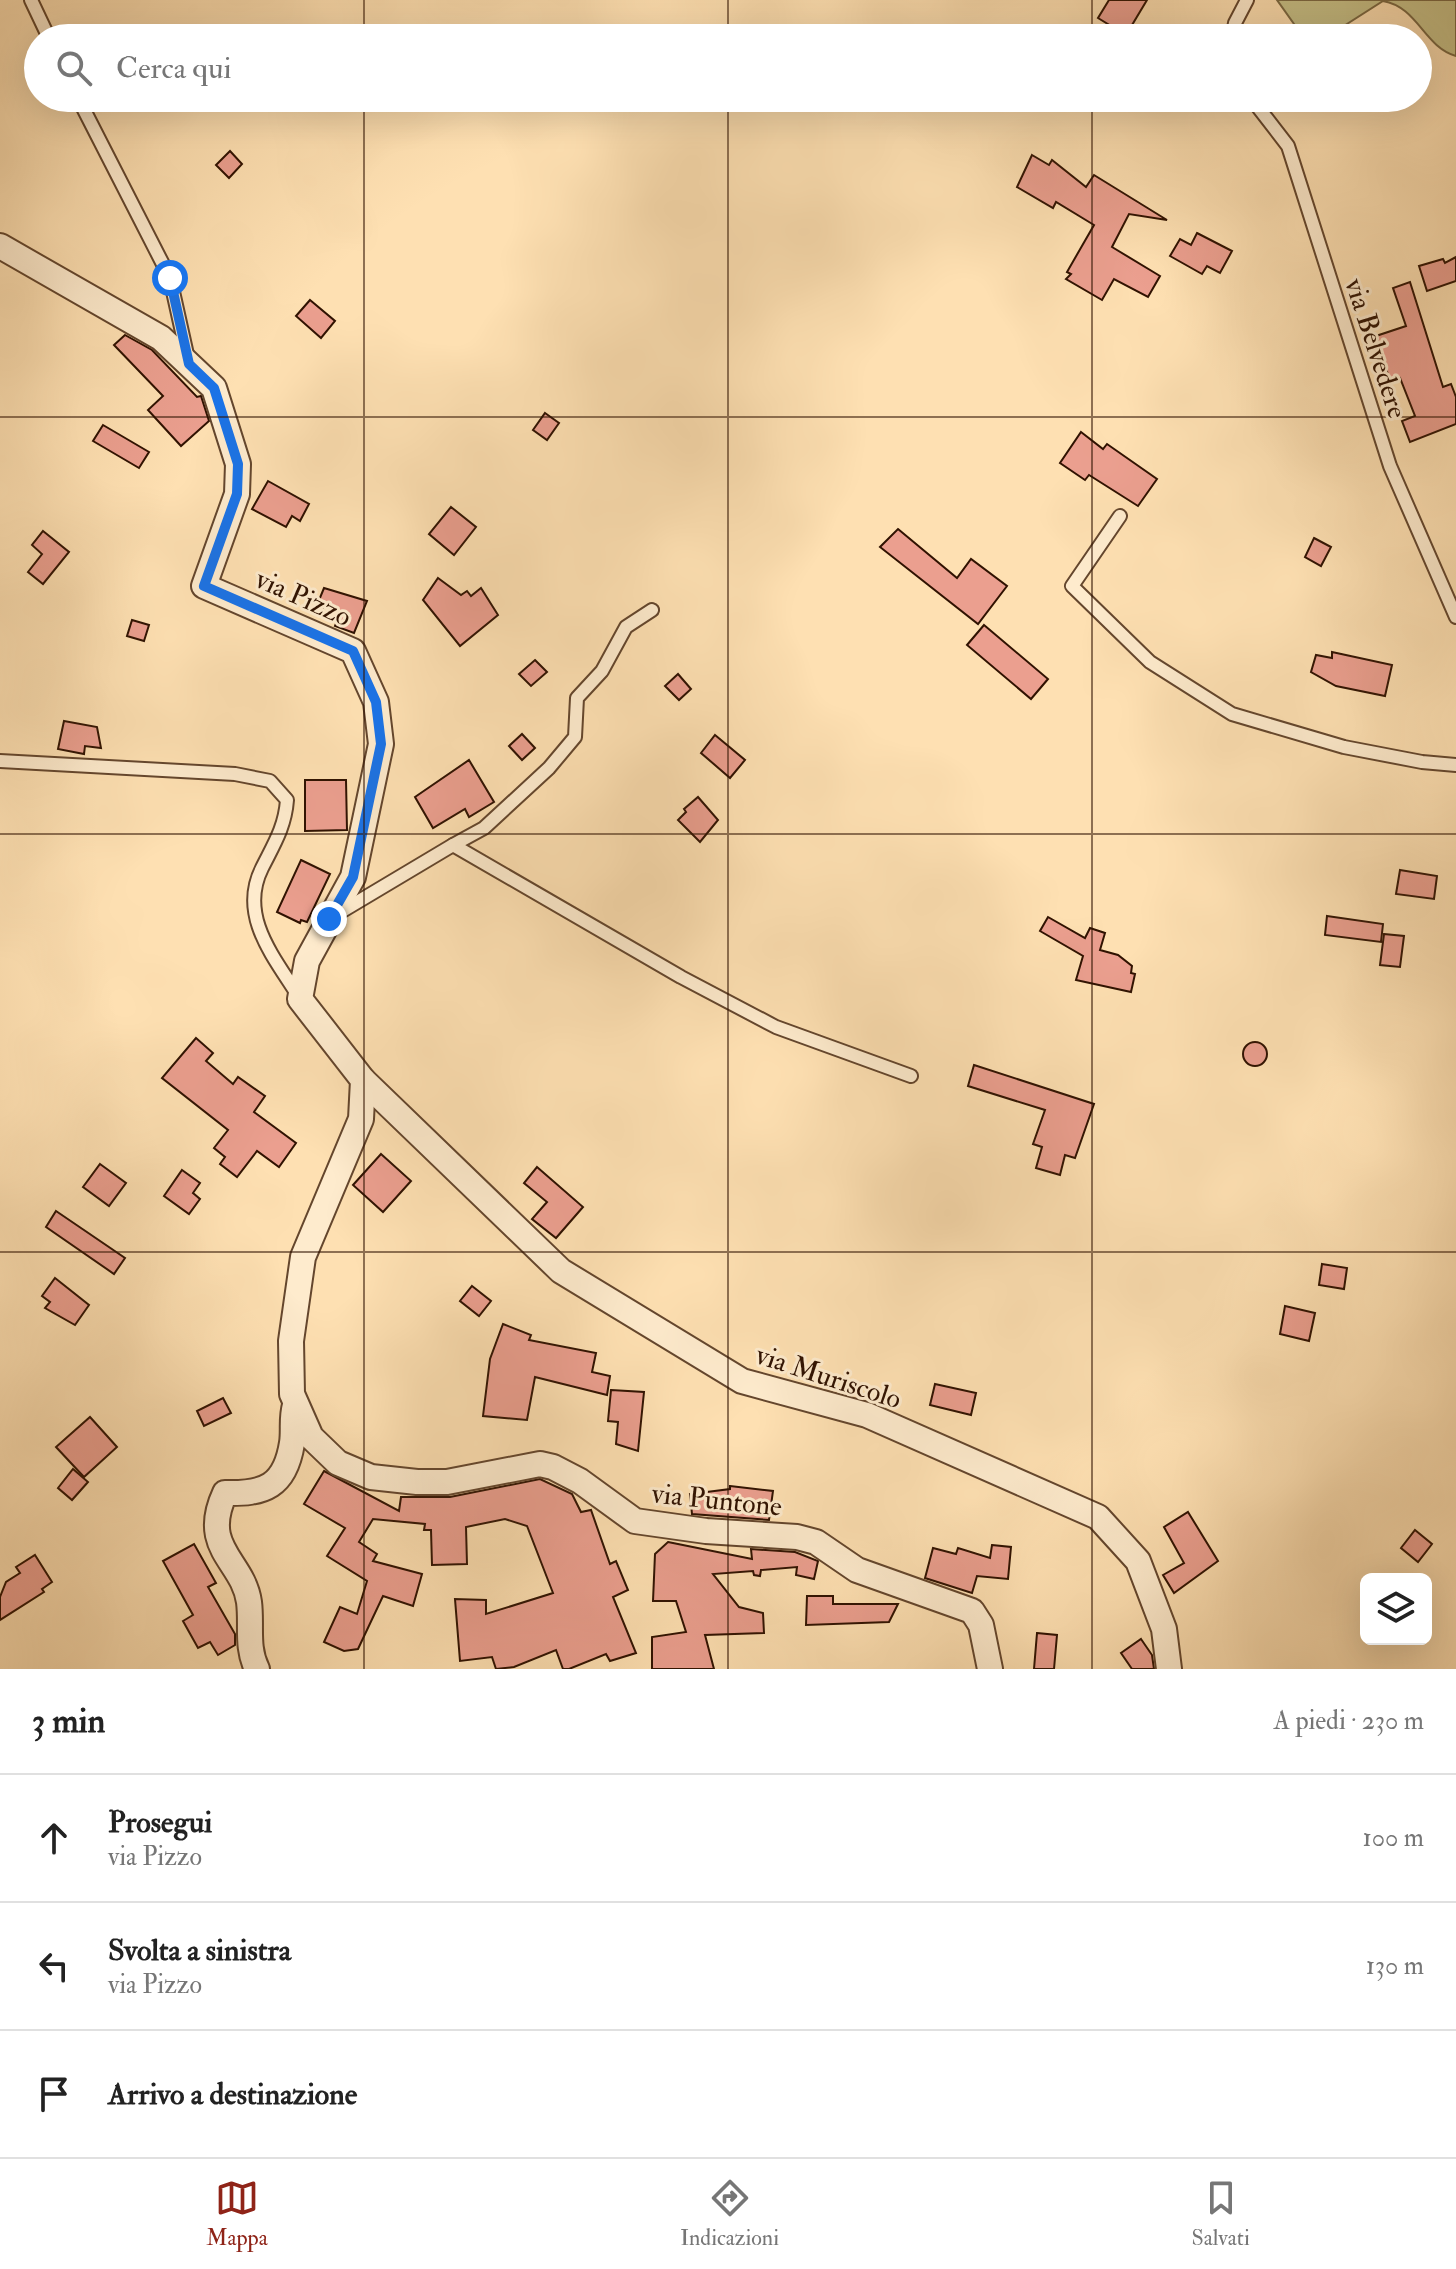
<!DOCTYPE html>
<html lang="it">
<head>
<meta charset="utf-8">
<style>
  body { margin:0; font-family:"IM FELL Double Pica",serif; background:#f6f6f6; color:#222 }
  .controls { position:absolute; right:24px; bottom:24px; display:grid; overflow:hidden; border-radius:12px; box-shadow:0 8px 32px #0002 }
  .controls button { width:72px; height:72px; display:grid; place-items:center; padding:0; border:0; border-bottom:2px solid #e0e0e0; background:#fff; color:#222; font:40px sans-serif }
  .stop { position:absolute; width:24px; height:24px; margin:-18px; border:6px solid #1a73e8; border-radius:50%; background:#fff }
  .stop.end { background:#1a73e8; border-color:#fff; box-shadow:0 2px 8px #0008 }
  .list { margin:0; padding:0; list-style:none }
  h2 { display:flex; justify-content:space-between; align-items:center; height:104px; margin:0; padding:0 32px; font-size:34px }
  h2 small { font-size:26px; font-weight:400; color:#767676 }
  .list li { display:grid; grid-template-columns:52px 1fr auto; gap:24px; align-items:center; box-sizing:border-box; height:128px; padding:0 32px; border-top:2px solid #e0e0e0 }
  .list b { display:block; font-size:30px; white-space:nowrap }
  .list p { margin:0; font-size:26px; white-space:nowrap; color:#767676 }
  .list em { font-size:26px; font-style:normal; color:#767676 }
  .icon { flex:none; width:44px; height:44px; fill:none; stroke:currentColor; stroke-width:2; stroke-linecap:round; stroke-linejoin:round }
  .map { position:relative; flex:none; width:1456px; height:1669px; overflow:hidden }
  .search { position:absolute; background:#fff; box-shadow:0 8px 32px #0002; left:24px; right:24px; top:24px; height:88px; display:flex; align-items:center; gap:20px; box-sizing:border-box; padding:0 28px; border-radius:44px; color:#767676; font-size:30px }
  .sheet { height:488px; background:#fff }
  nav { display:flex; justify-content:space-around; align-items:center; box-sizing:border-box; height:112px; border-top:2px solid #e0e0e0; background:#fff; font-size:22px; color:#767676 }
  nav a { display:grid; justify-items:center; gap:4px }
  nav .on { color:#8f2418 }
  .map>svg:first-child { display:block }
  .green { fill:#c6c088; stroke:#7b6944; stroke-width:2 }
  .building { fill:#eb9f8f; stroke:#301201; stroke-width:2 }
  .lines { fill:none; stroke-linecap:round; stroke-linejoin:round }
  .service-casing { stroke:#64462d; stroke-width:16 }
  .minor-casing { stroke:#64462d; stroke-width:28 }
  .service { stroke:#feebcd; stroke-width:12 }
  .minor { stroke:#feebcd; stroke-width:24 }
  .route { stroke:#1a73e8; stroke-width:10 }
  .grid { fill:none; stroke:#301201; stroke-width:2; stroke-opacity:0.55 }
  .labels { text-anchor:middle; stroke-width:6; stroke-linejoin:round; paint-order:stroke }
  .street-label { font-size:28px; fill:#301201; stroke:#feebcd }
</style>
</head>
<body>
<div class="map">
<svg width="1456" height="1669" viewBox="0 0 1456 1669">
  <rect width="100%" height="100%" fill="#fee0b2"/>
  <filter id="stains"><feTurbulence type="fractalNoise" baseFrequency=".0025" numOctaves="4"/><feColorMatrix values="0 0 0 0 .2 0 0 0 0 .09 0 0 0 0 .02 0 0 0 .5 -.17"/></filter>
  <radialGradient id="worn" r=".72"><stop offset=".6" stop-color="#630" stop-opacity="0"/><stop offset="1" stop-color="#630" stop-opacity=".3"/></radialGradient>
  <path class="green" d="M1277,0H1456V56C1424,47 1418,7 1383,1L1325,38H1304Z"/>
  <g class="building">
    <path d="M1109,0H1147L1126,35L1098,18Z"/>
    <path d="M230,151L242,164L229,178L216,165Z"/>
    <path d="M1032,155L1049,165L1052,160L1086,187L1094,175L1167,220L1129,214L1112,247L1160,276L1148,297L1114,279L1102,300L1066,279L1071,274L1067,272L1094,225L1056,202L1053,208L1017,187Z"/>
    <path d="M1197,233L1232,251L1220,273L1207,266L1202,274L1170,256L1180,239L1191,245Z"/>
    <path d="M1456,257V281L1427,291L1419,266L1443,259L1445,263Z"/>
    <path d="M1410,282L1443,387L1451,384L1456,397V424L1410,442L1402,421L1415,416L1400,378L1390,381L1376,336L1406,326L1393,288Z"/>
    <path d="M310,300L335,321L321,338L296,316Z"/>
    <path d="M125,335L152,350L197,397L201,396L209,421L181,446L148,410L163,396L114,345Z"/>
    <path d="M545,413L559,423L547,440L533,430Z"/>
    <path d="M103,425L149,452L139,468L93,441Z"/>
    <path d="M1081,432L1103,449L1107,444L1157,479L1138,506L1089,475L1085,480L1060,463Z"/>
    <path d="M268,481L309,504L300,521L292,516L286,527L252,509Z"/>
    <path d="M451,507L476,527L454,555L429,534Z"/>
    <path d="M898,529L957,578L971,559L1007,586L978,624L880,547Z"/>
    <path d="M43,531L69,552L43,584L28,572L42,554L32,545Z"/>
    <path d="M1314,538L1331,547L1321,566L1305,557Z"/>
    <path d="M438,578L461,595L467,591L471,596L481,588L498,615L460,646L423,600Z"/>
    <path d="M324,588L367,601L354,633L335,626L340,614L317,605Z"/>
    <path d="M132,620L149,625L144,641L127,636Z"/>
    <path d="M984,625L1048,679L1031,699L967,645Z"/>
    <path d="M1332,652L1392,665L1385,696L1336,686L1311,672L1316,655L1332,658Z"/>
    <path d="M535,660L547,672L531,686L519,674Z"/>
    <path d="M678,674L691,689L679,700L665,686Z"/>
    <path d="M64,721L97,727L101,748L85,746L84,754L58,749Z"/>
    <path d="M522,734L535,748L522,760L509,746Z"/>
    <path d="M715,735L745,760L730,778L701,753Z"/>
    <path d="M469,760L494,802L469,817L465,809L433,828L415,797Z"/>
    <path d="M305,780H346L347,830L305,831Z"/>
    <path d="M698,797L718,820L700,842L678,820L686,812L684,809Z"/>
    <path d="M301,860L330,874L307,922L301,920L300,923L277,912Z"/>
    <path d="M1400,870L1437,876L1434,899L1396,894Z"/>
    <path d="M1327,916L1383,924L1381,942L1325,935Z"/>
    <path d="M1048,917L1085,938L1090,928L1105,933L1100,950L1118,955L1132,966L1131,973L1135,974L1131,992L1076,980L1083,956L1040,931Z"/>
    <path d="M1384,934L1404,936L1400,967L1380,965Z"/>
    <path d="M196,1038L213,1053L206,1061L233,1084L238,1077L265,1096L254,1112L296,1143L279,1167L257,1151L237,1177L220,1164L225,1157L214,1148L228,1130L162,1078Z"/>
    <circle cx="1255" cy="1054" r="12"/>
    <path d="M974,1065L1094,1104L1075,1158L1065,1155L1060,1175L1036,1168L1042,1147L1033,1144L1045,1110L968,1086Z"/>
    <path d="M381,1154L411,1181L383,1212L353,1185Z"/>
    <path d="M100,1164L126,1183L109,1206L83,1187Z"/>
    <path d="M537,1167L583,1207L556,1238L532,1219L547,1202L524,1183Z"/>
    <path d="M182,1170L200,1183L193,1193L200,1199L189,1214L164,1196Z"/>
    <path d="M56,1211L125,1258L114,1274L46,1227Z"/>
    <path d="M1322,1264L1347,1268L1344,1289L1319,1285Z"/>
    <path d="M55,1278L89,1305L75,1325L45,1308L50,1302L42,1296Z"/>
    <path d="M472,1286L491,1301L479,1316L460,1301Z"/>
    <path d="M1285,1306L1315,1313L1309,1341L1280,1334Z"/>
    <path d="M503,1324L531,1335L529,1340L596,1353L592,1372L610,1376L607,1395L535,1377L527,1420L483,1416L490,1359Z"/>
    <path d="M935,1384L976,1393L971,1415L930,1405Z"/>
    <path d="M611,1390L644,1392L638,1451L616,1444L618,1422L608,1421Z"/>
    <path d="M223,1398L231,1413L204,1426L197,1411Z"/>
    <path d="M90,1417L117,1447L84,1477L56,1447Z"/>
    <path d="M73,1469L88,1482L72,1500L58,1488Z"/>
    <path d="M324,1471L399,1511L401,1497H450L540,1479L572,1494L581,1512L591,1510L610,1564L616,1561L628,1590L613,1597L636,1653L610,1661L606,1654L569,1669H563L556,1650L514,1667L496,1669L492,1657L460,1661L455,1599L486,1600V1614L553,1593L527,1526L505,1519L466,1527L467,1564L432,1565L431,1530H424L425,1524L373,1519L359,1542L377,1554L373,1561L422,1574L413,1606L383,1596L358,1649L344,1651L324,1642L340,1607L357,1614L367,1581L327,1556L345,1528L304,1504Z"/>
    <path d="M730,1486L773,1491L769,1520L692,1514L690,1494L730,1489Z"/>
    <path d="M1188,1512L1218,1561L1174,1593L1163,1575L1184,1563L1164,1527Z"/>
    <path d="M1415,1530L1432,1544L1418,1562L1401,1548Z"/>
    <path d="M668,1542L752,1559L751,1549L795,1552L818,1561L814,1579L796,1575L797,1567L761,1570L760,1576L754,1575L753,1571L713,1574L739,1607L763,1613L764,1633L705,1635L714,1669H652V1637L686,1632L676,1601H653L655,1554Z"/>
    <path d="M194,1544L216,1583L208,1587L235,1634V1645L218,1655L210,1642L198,1648L183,1621L193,1615L163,1561Z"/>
    <path d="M992,1545L1011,1547L1008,1579L977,1576L972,1593L925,1578L933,1548L956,1554L958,1548L990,1558Z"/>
    <path d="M35,1555L52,1582L42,1589L44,1592L0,1620V1597L6,1582L20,1573L16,1567Z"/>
    <path d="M807,1596H833V1604H898L889,1622L806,1625Z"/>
    <path d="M1037,1633L1057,1635L1054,1669H1034Z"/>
    <path d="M1141,1639L1152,1655L1154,1669H1132L1121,1653Z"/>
  </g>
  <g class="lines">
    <defs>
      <g id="service">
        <path d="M31,0L49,38"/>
        <path d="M1232,38L1235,23L1247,0"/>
        <path d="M78,98L170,278L188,359"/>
        <path d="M1251,98L1288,146L1390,466L1456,617"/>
        <path d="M1120,516L1072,586L1150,662L1232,714L1344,747L1422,762L1456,765"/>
        <path d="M0,761L235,774L270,781L287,800C285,827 274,844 262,868C238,916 274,957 299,997"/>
        <path d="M453,845L484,828L549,768L575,737L577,698L602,671L626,627L652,610"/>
        <path d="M339,913L453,845L681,977L776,1027L911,1076"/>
      </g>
      <g id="minor">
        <path d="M0,246L161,338L214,388L238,464L237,494L204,586L353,651L376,702L381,744L353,877L307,961L300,999L363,1080L361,1119L303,1257L291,1341L292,1394L311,1437L338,1463L371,1477L417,1482H447L540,1464L553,1467L580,1481L635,1521L706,1531L797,1537L816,1542L857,1570L972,1611L981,1625L990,1669"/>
        <path d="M363,1080L561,1271L742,1381L867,1415L1098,1517L1138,1561L1164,1629L1169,1669"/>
        <path d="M257,1669C246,1647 252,1625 249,1602C243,1560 199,1549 225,1493C264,1494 285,1487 292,1443C294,1430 291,1419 295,1405"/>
      </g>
    </defs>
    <use href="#service" class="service-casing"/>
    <use href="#minor" class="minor-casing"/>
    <use href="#service" class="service"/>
    <use href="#minor" class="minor"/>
  </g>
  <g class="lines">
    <path class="route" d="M170,278L189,364L214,388L238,464L237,494L204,586L353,651L376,702L381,744L353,877L329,919"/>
  </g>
  <path class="grid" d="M364,0V38M728,0V38M1092,0V38M364,98V1669M728,98V1669M1092,98V1669M0,417H1456M0,834H1456M0,1252H1456"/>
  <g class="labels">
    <g class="street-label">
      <text transform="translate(1377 348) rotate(72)" y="10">via Belvedere</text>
      <text transform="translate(304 597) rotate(24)" y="10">via Pizzo</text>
      <text transform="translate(829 1376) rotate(18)" y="10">via Muriscolo</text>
      <text transform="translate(717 1499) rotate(6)" y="10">via Puntone</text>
    </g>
  </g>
  <rect width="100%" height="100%" filter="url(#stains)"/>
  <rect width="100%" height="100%" fill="url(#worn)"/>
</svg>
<div class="controls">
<button><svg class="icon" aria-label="layers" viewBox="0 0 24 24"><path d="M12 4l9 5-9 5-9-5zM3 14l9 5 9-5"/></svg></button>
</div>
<div class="stop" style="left:170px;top:278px"></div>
<div class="stop end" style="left:329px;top:919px"></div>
<div class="search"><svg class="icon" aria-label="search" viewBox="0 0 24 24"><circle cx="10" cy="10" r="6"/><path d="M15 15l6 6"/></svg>Cerca qui</div>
</div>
<section class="sheet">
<h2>3 min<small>A piedi · 230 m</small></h2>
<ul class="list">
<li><svg class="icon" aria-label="ahead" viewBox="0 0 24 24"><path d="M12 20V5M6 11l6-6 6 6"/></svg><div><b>Prosegui</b><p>via Pizzo</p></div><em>100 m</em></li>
<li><svg class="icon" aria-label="left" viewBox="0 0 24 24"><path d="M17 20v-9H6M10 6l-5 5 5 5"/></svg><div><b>Svolta a sinistra</b><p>via Pizzo</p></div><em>130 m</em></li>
<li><svg class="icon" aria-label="arrive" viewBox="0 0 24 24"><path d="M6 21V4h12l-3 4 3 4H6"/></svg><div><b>Arrivo a destinazione</b></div></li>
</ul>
</section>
<nav>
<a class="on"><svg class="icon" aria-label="map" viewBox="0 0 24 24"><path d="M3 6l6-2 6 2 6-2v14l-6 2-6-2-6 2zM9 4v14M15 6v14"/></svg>Mappa</a>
<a><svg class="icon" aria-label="directions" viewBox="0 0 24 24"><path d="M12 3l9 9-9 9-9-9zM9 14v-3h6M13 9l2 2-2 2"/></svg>Indicazioni</a>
<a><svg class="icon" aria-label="saved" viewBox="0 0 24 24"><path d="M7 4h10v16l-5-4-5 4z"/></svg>Salvati</a>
</nav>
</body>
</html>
